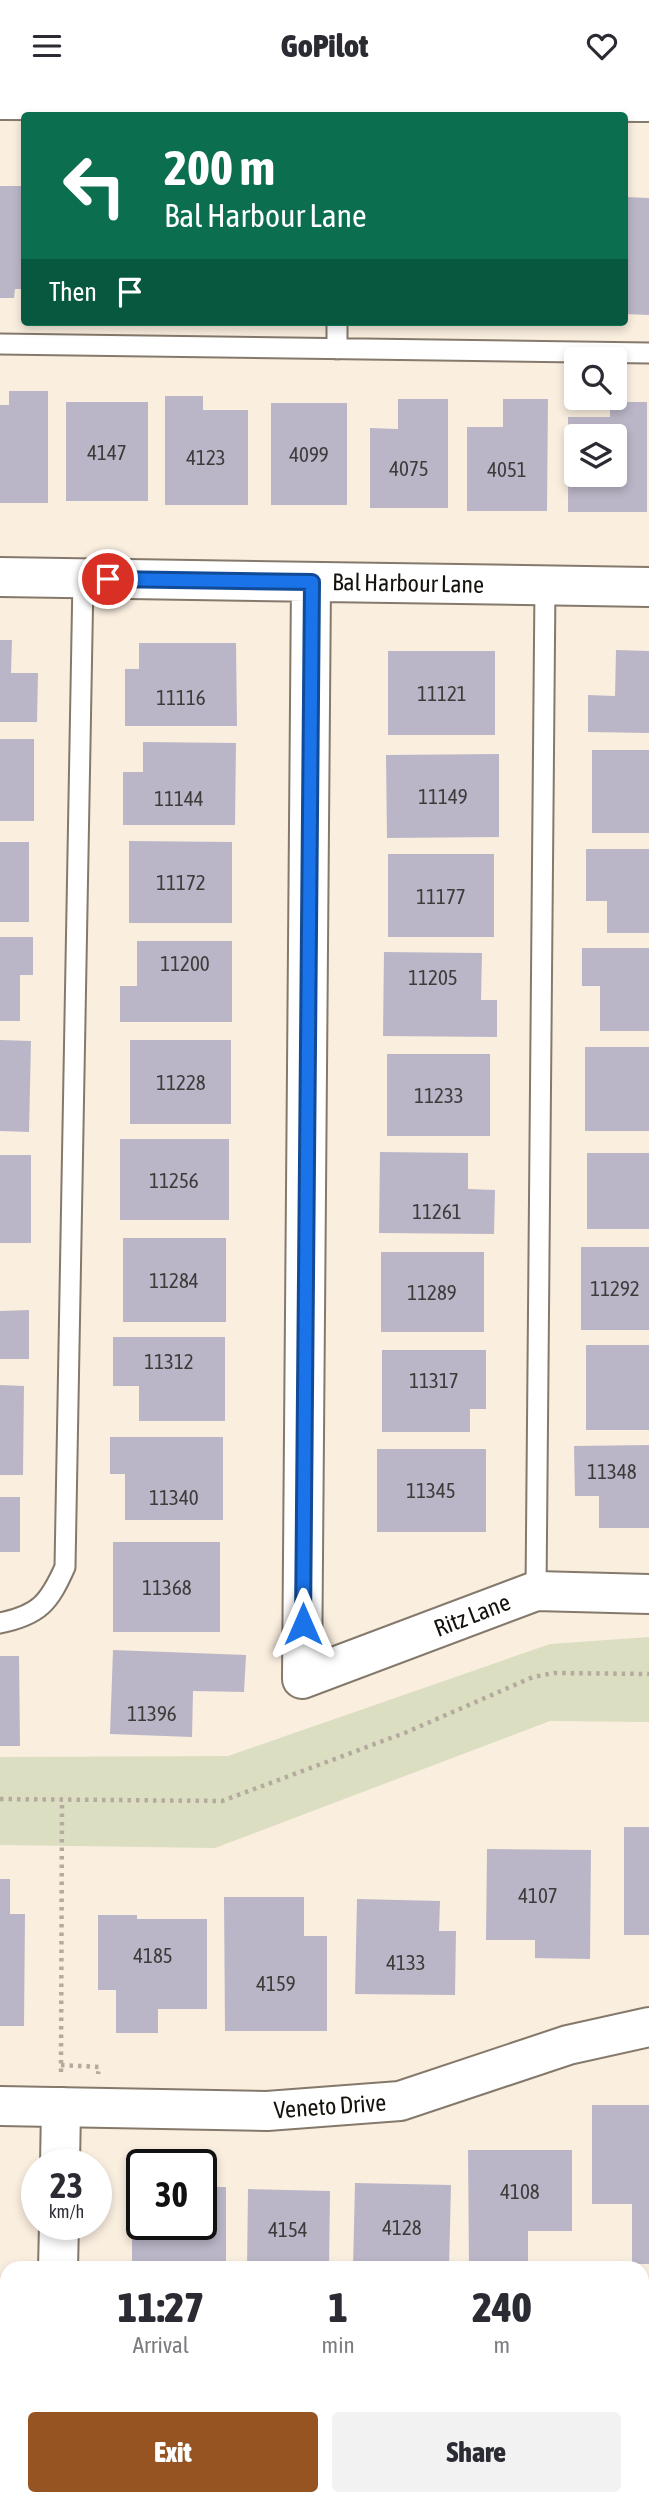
<!DOCTYPE html>
<html lang="en">
<head>
<meta charset="utf-8">
<style>
  :root { --surface:#fff; --page:#f2f2f3; --text:#2b2b33; --muted:#7c7c81; --accent:#965422 }
  body { margin:0; font-family:"Asap Condensed",sans-serif; background:var(--page); color:var(--text); height:100vh; display:flex; flex-direction:column; font-size:26px; white-space:nowrap }
  * { box-sizing:border-box; margin:0 }
  p { font-size:23px; color:var(--muted) }
  .icon { flex:none; width:38px; height:38px; fill:none; stroke:currentColor; stroke-width:2; stroke-linecap:round; stroke-linejoin:round }
  .map { position:relative; flex:1; overflow:hidden }
  .details { position:absolute; left:0px; top:2170px; width:649px; height:245px; display:flex; flex-direction:column; background:var(--surface); border-radius:21px 21px 0 0; box-shadow:0 4px 10px #0003 }
  .details>* { flex:none }
  .guide { position:absolute; left:21px; top:21px; width:607px; height:214px; border-radius:7px; box-shadow:0 4px 10px #0003; background:#0b6e4f; color:#fff; overflow:hidden }
  .tools { position:absolute; left:564px; top:256px; display:grid; gap:14px }
  .tools a { display:grid; place-items:center; width:63px; height:63px; border-radius:7px; background:var(--surface); box-shadow:0 4px 10px #0003; font-size:35px }
  .speed { position:absolute; left:21px; top:2058px; display:flex; gap:14px; font-size:35px; font-weight:700; text-align:center }
  .speed>* { display:grid; place-content:center; width:91px; height:91px; border-radius:50%; background:var(--surface); box-shadow:0 4px 10px #0003; line-height:1 }
  .speed small { font-size:18px; font-weight:400 }
  .speed .limit { border:4px solid #111; border-radius:10px; background:#fff; color:#111 }
  .pin { position:absolute; display:grid; place-items:center; width:60px; height:60px; color:#fff; margin:-30px; border:4px solid #fff; border-radius:50%; box-shadow:0 2px 7px #0007 }
  .me { position:absolute; width:77px; margin:-38px; rotate:0deg; stroke-linejoin:round; filter:drop-shadow(0 0 5px #0008) }
  .turn { display:flex; align-items:center; gap:24px; height:147px; padding:0 28px; font-size:32px }
  .turn .icon { width:91px; height:91px; stroke-width:2.5 }
  .turn b { display:block; font-size:49px; line-height:60px }
  .then { display:flex; align-items:center; height:66px; padding:0 28px; background:#0003; gap:14px; font-size:26px }
  .eta { display:flex; justify-content:space-evenly; align-items:center; height:119px; text-align:center }
  .eta b { font-size:42px; font-weight:800; line-height:49px }
  .action { display:flex; gap:14px; margin-top:auto; padding:14px 28px }
  .action a { flex:1; height:80px; border-radius:7px; background:var(--accent); color:#fff; font-size:28px; font-weight:800; line-height:80px; text-align:center }
  .action a+a { background:var(--page); color:var(--text) }
  header { display:flex; justify-content:space-between; align-items:center; height:91px; padding:0 28px; background:var(--surface); font-size:32px; font-weight:800 }
  .map>svg:first-child { display:block }
  .green { fill:#dcdec1 }
  .building { fill:#bbb6c7; fill-rule:evenodd }
  .lines { fill:none; stroke-linecap:round; stroke-linejoin:round }
  .lane-casing { stroke:#84796b; stroke-width:23 }
  .street-casing { stroke:#84796b; stroke-width:42 }
  .secondary-casing { stroke:#84796b; stroke-width:42 }
  .path { stroke:#b4aa9e; stroke-width:4.5; stroke-dasharray:3.5 5; stroke-linecap:butt }
  .lane { stroke:#fff; stroke-width:19 }
  .street { stroke:#fff; stroke-width:38 }
  .secondary { stroke:#fff; stroke-width:38 }
  .route-casing { stroke:#114b97; stroke-width:18 }
  .route { stroke:#1a73e8; stroke-width:12 }
  .labels { text-anchor:middle; dominant-baseline:central; stroke-width:5; stroke-linejoin:round; paint-order:stroke }
  .number-label { font-size:21px; fill:#3e3b3b }
  .street-label { font-size:24px; fill:#15120c; stroke:#fff }
</style>
</head>
<body>
<header><svg class="icon" aria-label="menu" viewBox="0 0 24 24"><path d="M4 6h16M4 12h16M4 18h16"/></svg>GoPilot<svg class="icon" aria-label="heart" viewBox="0 0 24 24"><path d="M12 20l-8-8c-3-5 5-10 8-4 3-6 11-1 8 4z"/></svg></header>
<div class="map">
<svg width="649" height="2415" viewBox="0 0 649 2415">
  <rect width="100%" height="100%" fill="#faeedf"/>
  <!-- green -->
  <path class="green" d="M 649,1546 L 649,1631 L 550,1630 L 215,1757 L 0,1754 L 0,1666 L 228,1665 L 550,1553 Z"/>
  <!-- building -->
  <path class="building" d="M 0,95 L 24,95 L 24,198 L 15,198 L 14,207 L 0,207 Z
    M 625,106 L 649,107 L 649,224 L 625,223 Z
    M 77,231 L 125,231 L 125,235 L 77,234 Z
    M 9,300 L 48,300 L 48,412 L 0,412 L 0,314 L 9,314 Z
    M 165,305 L 203,305 L 203,319 L 248,319 L 248,414 L 165,414 Z
    M 398,308 L 448,308 L 448,417 L 370,417 L 370,337 L 398,338 Z
    M 503,308 L 548,308 L 547,420 L 467,420 L 467,336 L 503,336 Z
    M 66,311 L 148,311 L 148,410 L 66,410 Z
    M 610,311 L 647,311 L 647,421 L 568,421 L 568,326 L 610,326 ZM 576,345 L 614,345 L 614,383 L 576,383 Z
    M 271,312 L 347,312 L 347,414 L 271,414 Z
    M 0,549 L 12,549 L 11,582 L 38,582 L 37,631 L 0,631 Z
    M 139,552 L 236,552 L 237,635 L 125,635 L 125,578 L 139,578 Z
    M 616,559 L 649,560 L 649,642 L 588,641 L 588,604 L 615,605 Z
    M 388,560 L 495,560 L 495,644 L 388,644 Z
    M 0,648 L 34,648 L 34,730 L 0,730 Z
    M 143,651 L 236,652 L 235,734 L 123,734 L 123,681 L 143,681 Z
    M 592,659 L 649,659 L 649,742 L 592,742 Z
    M 499,663 L 499,746 L 387,747 L 386,664 Z
    M 129,750 L 232,751 L 232,832 L 129,832 Z
    M 0,751 L 29,751 L 29,831 L 0,831 Z
    M 586,758 L 649,758 L 649,842 L 607,842 L 607,810 L 586,810 Z
    M 388,763 L 494,763 L 494,846 L 388,846 Z
    M 0,846 L 33,846 L 33,884 L 20,884 L 20,930 L 0,930 Z
    M 137,850 L 232,850 L 232,931 L 120,931 L 120,895 L 137,895 Z
    M 582,857 L 649,857 L 649,940 L 600,940 L 600,895 L 582,895 Z
    M 384,861 L 482,862 L 481,909 L 497,909 L 497,946 L 383,945 Z
    M 0,949 L 31,950 L 29,1041 L 0,1040 Z
    M 130,949 L 231,949 L 231,1033 L 130,1033 Z
    M 585,956 L 649,956 L 649,1040 L 585,1040 Z
    M 387,963 L 490,963 L 490,1045 L 387,1045 Z
    M 120,1048 L 229,1048 L 229,1129 L 120,1129 Z
    M 380,1061 L 468,1062 L 468,1098 L 495,1099 L 494,1143 L 379,1142 Z
    M 587,1062 L 649,1062 L 649,1138 L 587,1138 Z
    M 0,1064 L 31,1064 L 31,1152 L 0,1152 Z
    M 123,1147 L 226,1147 L 226,1231 L 123,1231 Z
    M 581,1156 L 649,1156 L 649,1239 L 581,1239 Z
    M 381,1161 L 484,1161 L 484,1241 L 381,1241 Z
    M 29,1219 L 29,1268 L 0,1268 L 0,1220 Z
    M 113,1246 L 225,1246 L 225,1330 L 139,1330 L 139,1295 L 113,1295 Z
    M 586,1254 L 649,1254 L 649,1339 L 586,1339 Z
    M 382,1259 L 486,1259 L 486,1318 L 470,1318 L 470,1341 L 382,1341 Z
    M 0,1294 L 24,1295 L 23,1384 L 0,1384 Z
    M 110,1346 L 223,1346 L 223,1429 L 125,1429 L 125,1383 L 110,1383 Z
    M 649,1354 L 649,1437 L 599,1437 L 599,1405 L 575,1405 L 574,1355 Z
    M 377,1358 L 486,1358 L 486,1441 L 377,1441 Z
    M 0,1406 L 20,1406 L 20,1461 L 0,1461 Z
    M 113,1451 L 220,1451 L 220,1541 L 113,1541 Z
    M 113,1559 L 246,1564 L 244,1601 L 193,1600 L 192,1646 L 110,1643 Z
    M 0,1565 L 19,1565 L 20,1655 L 0,1655 Z
    M 624,1736 L 649,1736 L 649,1844 L 624,1844 Z
    M 487,1758 L 591,1759 L 590,1868 L 535,1867 L 535,1849 L 486,1849 Z
    M 0,1788 L 10,1788 L 10,1823 L 25,1823 L 24,1935 L 0,1935 Z
    M 224,1806 L 304,1806 L 304,1845 L 327,1845 L 327,1940 L 225,1940 Z
    M 357,1808 L 440,1810 L 439,1840 L 456,1840 L 455,1904 L 355,1903 Z
    M 98,1824 L 137,1824 L 137,1828 L 207,1828 L 207,1918 L 158,1918 L 158,1942 L 116,1942 L 116,1899 L 98,1899 Z
    M 592,2014 L 649,2014 L 649,2173 L 632,2173 L 632,2113 L 592,2113 Z
    M 468,2059 L 572,2059 L 572,2140 L 528,2140 L 528,2177 L 469,2177 Z
    M 355,2092 L 451,2094 L 449,2177 L 353,2177 Z
    M 132,2096 L 142,2096 L 142,2133 L 201,2133 L 201,2096 L 226,2096 L 226,2177 L 132,2177 Z
    M 248,2098 L 330,2100 L 329,2177 L 247,2177 Z
    M 649,2302 L 649,2415 L 645,2415 L 639,2408 L 642,2408 L 642,2387 L 647,2383 L 642,2377 L 642,2308 Z
    M 131,2408 L 223,2408 L 223,2415 L 131,2415 Z
    M 244,2408 L 331,2408 L 330,2415 L 243,2415 Z
    M 354,2408 L 449,2408 L 447,2415 L 352,2415 Z
    M 552,2408 L 566,2408 L 583,2415 L 549,2415 Z"/>
  <g class="lines">
    <defs>
      <path id="lane" d="M 0,253 L 649,262
        M 337,258 L 337,231
        M 536,1500 L 545,494
        M 0,1532 C 39,1524 49,1512 65,1476 L 83,488
        M 0,2255 L 7,2255
        M 642,2255 L 649,2250
        M 507,2415 L 511,2408"/>
      <path id="street" d="M 0,9 L 649,11
        M 0,486 L 649,496
        M 311,491 L 302,1588 L 536,1500 L 649,1503
        M 60,2074 L 61,2016
        M 58,2177 L 59,2133
        M 54,2415 L 54,2408"/>
      <path id="secondary" d="M 0,2015 L 267,2020 L 400,2010 L 568,1954 L 649,1936"/>
    </defs>
    <!-- lane casing -->
    <use href="#lane" class="lane-casing"/>
    <!-- street casing -->
    <use href="#street" class="street-casing"/>
    <!-- secondary casing -->
    <use href="#secondary" class="secondary-casing"/>
    <!-- path -->
    <path class="path" d="M 0,1708 L 222,1710 L 407,1641 L 533,1586 L 554,1582 L 649,1583
      M 61,1974 L 99,1976 L 98,1983
      M 61,1981 L 62,1709"/>
    <!-- lane -->
    <use href="#lane" class="lane"/>
    <!-- street -->
    <use href="#street" class="street"/>
    <!-- secondary -->
    <use href="#secondary" class="secondary"/>
  </g>
  <g class="lines">
    <defs>
      <path id="route" d="M 108,488 L 312,491 L 303,1533"/>
    </defs>
    <!-- route casing -->
    <use href="#route" class="route-casing"/>
    <!-- route -->
    <use href="#route" class="route"/>
  </g>
  <g class="labels">
    <!-- number labels -->
    <g class="number-label">
      <text x="107" y="361">4147</text>
      <text x="309" y="363">4099</text>
      <text x="206" y="366">4123</text>
      <text x="409" y="377">4075</text>
      <text x="507" y="378">4051</text>
      <text x="442" y="602">11121</text>
      <text x="181" y="606">11116</text>
      <text x="443" y="705">11149</text>
      <text x="179" y="707">11144</text>
      <text x="181" y="791">11172</text>
      <text x="441" y="805">11177</text>
      <text x="185" y="872">11200</text>
      <text x="433" y="886">11205</text>
      <text x="181" y="991">11228</text>
      <text x="439" y="1004">11233</text>
      <text x="174" y="1089">11256</text>
      <text x="437" y="1120">11261</text>
      <text x="174" y="1189">11284</text>
      <text x="615" y="1197">11292</text>
      <text x="432" y="1201">11289</text>
      <text x="169" y="1270">11312</text>
      <text x="434" y="1289">11317</text>
      <text x="612" y="1380">11348</text>
      <text x="431" y="1399">11345</text>
      <text x="174" y="1406">11340</text>
      <text x="167" y="1496">11368</text>
      <text x="152" y="1622">11396</text>
      <text x="538" y="1804">4107</text>
      <text x="153" y="1864">4185</text>
      <text x="406" y="1871">4133</text>
      <text x="276" y="1892">4159</text>
      <text x="520" y="2100">4108</text>
      <text x="402" y="2136">4128</text>
      <text x="288" y="2138">4154</text>
    </g>
    <!-- street labels -->
    <g class="street-label">
      <text transform="translate(408 492) rotate(1)">Bal Harbour Lane</text>
      <text transform="translate(472 1524) rotate(-21)">Ritz Lane</text>
      <text transform="translate(330 2015) rotate(-4)">Veneto Drive</text>
    </g>
  </g>
</svg>
<div class="tools">
<a><svg class="icon" aria-label="search" viewBox="0 0 24 24"><circle cx="10" cy="10" r="6"/><path d="M15 15l6 6"/></svg></a>
<a><svg class="icon" aria-label="layers" viewBox="0 0 24 24"><path d="M12 4l9 5-9 5-9-5zM3 14l9 5 9-5"/></svg></a>
</div>
<div class="speed"><div>23<small>km/h</small></div><div class="limit">30</div></div>
<div class="pin" style="left:108px;top:488px;background:#d93025"><svg class="icon" aria-label="arrive" viewBox="0 0 24 24"><path d="M6 21V4h12l-3 4 3 4H6"/></svg></div>
<svg class="me" style="left:303px;top:1533px" viewBox="-20 -20 40 40"><path d="M0-17L14 15 0 8-14 15z" fill="#1a73e8" stroke="#fff" stroke-width="4"/></svg>
<div class="guide">
<div class="turn"><svg class="icon" aria-label="left" viewBox="0 0 24 24"><path d="M17 20v-9H6M10 6l-5 5 5 5"/></svg><div><b>200 m</b>Bal Harbour Lane</div></div>
<div class="then">Then<svg class="icon" aria-label="arrive" viewBox="0 0 24 24"><path d="M6 21V4h12l-3 4 3 4H6"/></svg></div>
</div>
<section class="details">
<div class="eta">
<div><b>11:27</b><p>Arrival</p></div>
<div><b>1</b><p>min</p></div>
<div><b>240</b><p>m</p></div>
</div>
<div class="action"><a>Exit</a><a>Share</a></div>
</section>
</div>
</body>
</html>
